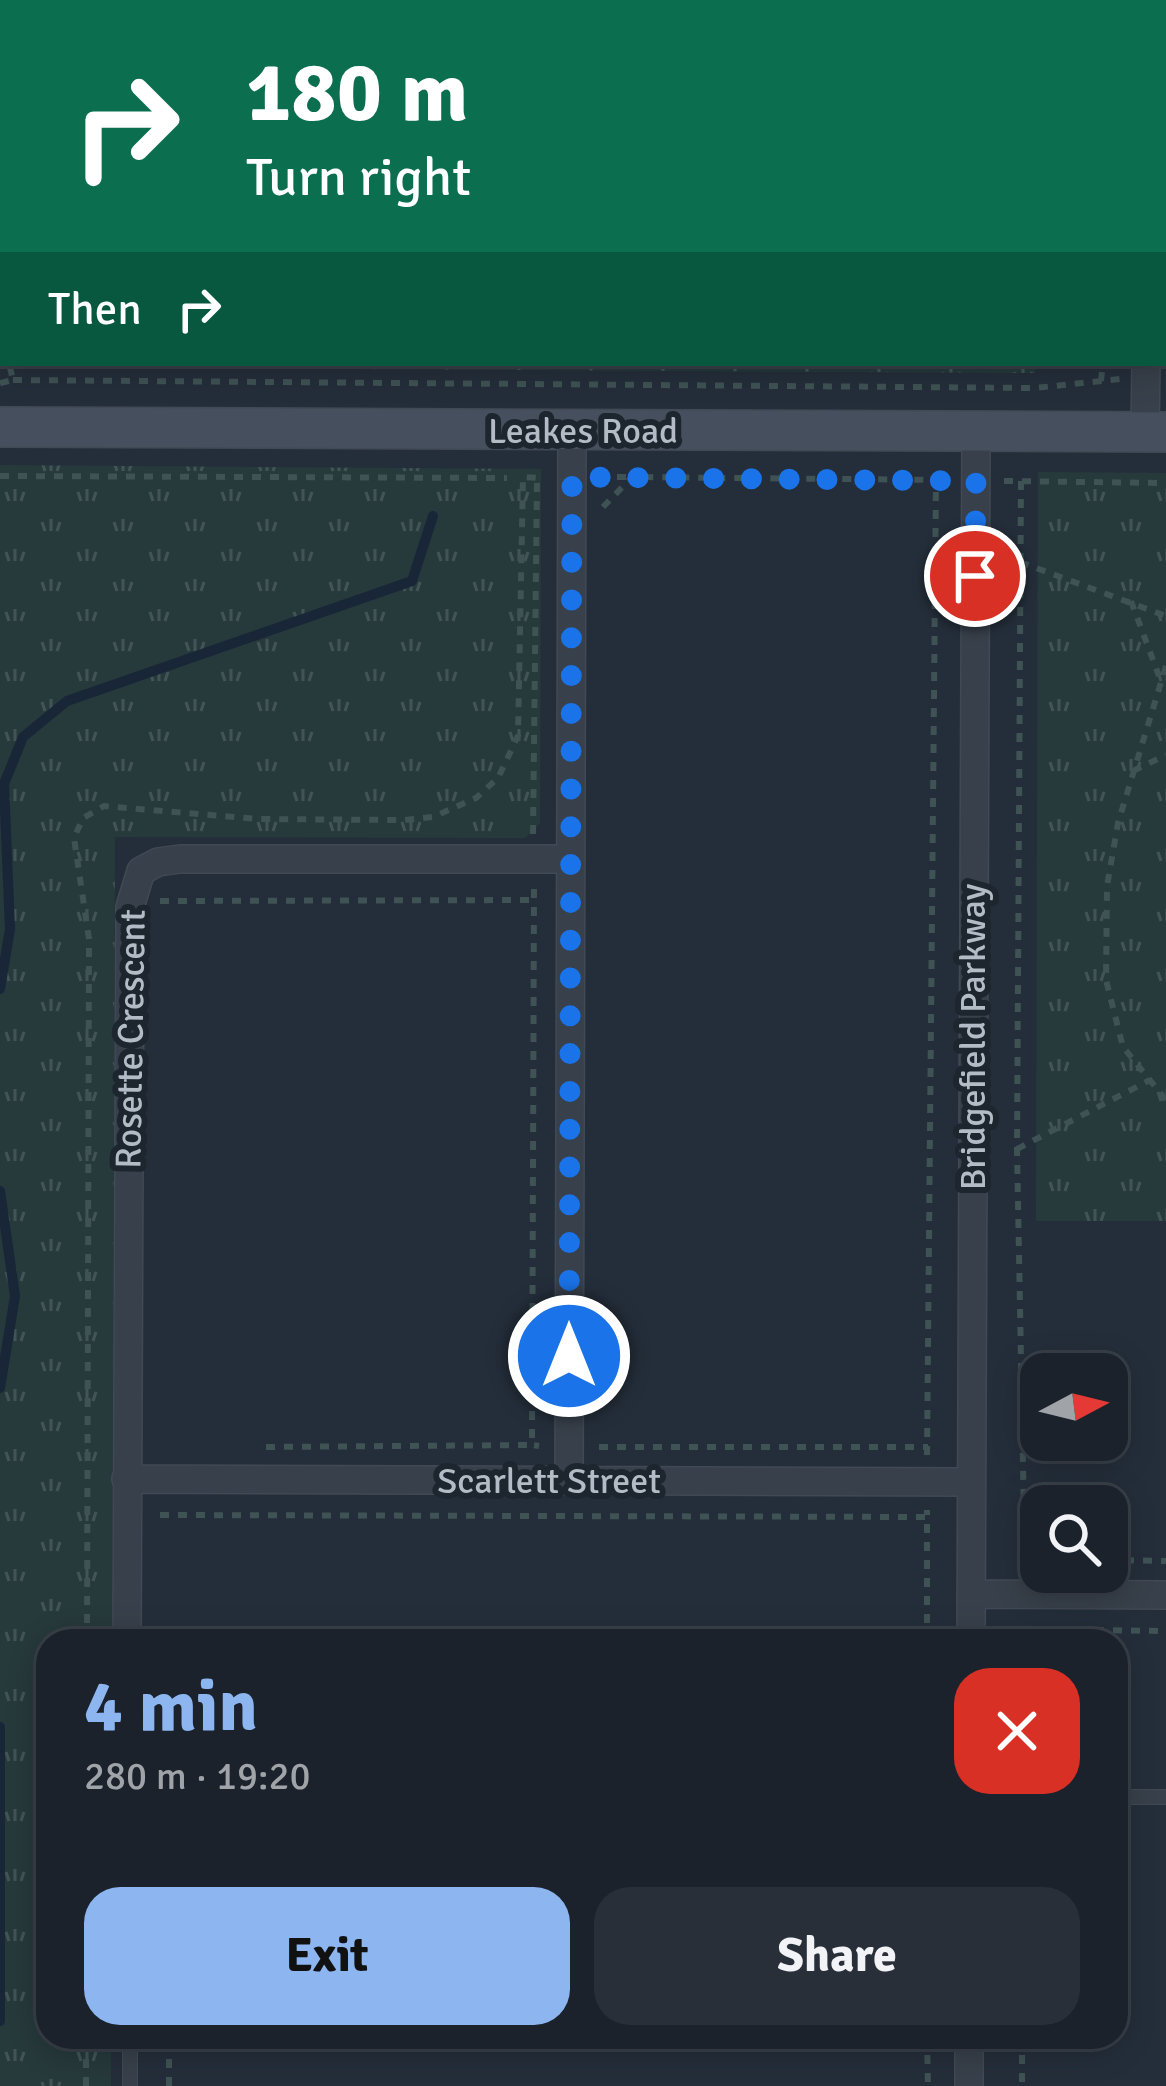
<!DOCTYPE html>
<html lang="en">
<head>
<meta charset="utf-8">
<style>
  :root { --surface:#1b222c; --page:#282f38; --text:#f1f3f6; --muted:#a0a4a9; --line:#393f48; --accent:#8db6f1 }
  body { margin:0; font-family:Signika,sans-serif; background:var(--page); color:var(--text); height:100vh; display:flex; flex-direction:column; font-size:45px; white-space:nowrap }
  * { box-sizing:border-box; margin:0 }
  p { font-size:39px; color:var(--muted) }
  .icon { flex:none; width:66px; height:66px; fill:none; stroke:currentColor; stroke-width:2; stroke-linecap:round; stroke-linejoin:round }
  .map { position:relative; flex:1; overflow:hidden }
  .panel { position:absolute; left:36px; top:1629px; width:1092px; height:420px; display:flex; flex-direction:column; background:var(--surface); border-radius:36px; box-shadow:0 6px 30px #0003,0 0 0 3px var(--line) }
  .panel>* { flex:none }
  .banner { position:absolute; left:0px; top:0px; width:1167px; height:366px; box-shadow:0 6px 30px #0003,0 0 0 3px var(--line); background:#0b6e4f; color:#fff; overflow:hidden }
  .needle { width:78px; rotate:83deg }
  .buttons { position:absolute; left:1020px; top:1353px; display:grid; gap:24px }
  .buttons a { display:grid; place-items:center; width:108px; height:108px; border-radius:24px; background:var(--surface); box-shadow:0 6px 30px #0003,0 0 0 3px var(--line); font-size:60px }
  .pin { position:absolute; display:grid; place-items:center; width:102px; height:102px; color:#fff; margin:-51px; border:6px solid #fff; border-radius:50%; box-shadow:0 3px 12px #0007 }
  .me { position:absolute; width:132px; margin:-66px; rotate:0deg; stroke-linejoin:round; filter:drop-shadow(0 0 9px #0008) }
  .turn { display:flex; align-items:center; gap:42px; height:252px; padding:0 48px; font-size:54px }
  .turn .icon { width:156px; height:156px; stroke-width:2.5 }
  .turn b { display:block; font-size:84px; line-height:102px }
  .then { display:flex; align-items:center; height:114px; padding:0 48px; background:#0003; gap:24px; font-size:45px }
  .round { display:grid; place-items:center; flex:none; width:126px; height:126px; border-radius:36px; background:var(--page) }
  .head { display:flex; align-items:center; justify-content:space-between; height:204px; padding:0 48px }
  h1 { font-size:72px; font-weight:700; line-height:90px; color:var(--accent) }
  .action { display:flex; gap:24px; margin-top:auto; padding:24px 48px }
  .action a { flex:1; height:138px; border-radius:36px; background:var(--accent); color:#111; font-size:48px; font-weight:700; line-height:138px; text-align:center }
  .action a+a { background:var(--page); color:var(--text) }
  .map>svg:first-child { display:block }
  .park { fill:url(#park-tufts) }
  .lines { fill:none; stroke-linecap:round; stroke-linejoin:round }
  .stream { stroke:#182637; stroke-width:10 }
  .lane-casing { stroke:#414954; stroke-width:16 }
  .street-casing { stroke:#414954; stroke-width:30 }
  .secondary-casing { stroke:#414954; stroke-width:42 }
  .path { stroke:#3f5254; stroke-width:6; stroke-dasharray:9 9; stroke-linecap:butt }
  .lane { stroke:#38404b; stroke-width:14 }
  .street { stroke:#38404b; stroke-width:27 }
  .secondary { stroke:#464f5d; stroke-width:39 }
  .route { stroke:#1a73e8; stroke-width:21; stroke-dasharray:0 37.8 }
  .labels { text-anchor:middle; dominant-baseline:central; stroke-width:12; stroke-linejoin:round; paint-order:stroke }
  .street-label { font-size:36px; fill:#b3bbc6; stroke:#1d252f }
</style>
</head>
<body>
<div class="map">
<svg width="1166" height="2086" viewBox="0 0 1166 2086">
  <defs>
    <pattern id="park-tufts" width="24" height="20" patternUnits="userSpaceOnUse" patternTransform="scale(3)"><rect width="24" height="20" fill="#26393b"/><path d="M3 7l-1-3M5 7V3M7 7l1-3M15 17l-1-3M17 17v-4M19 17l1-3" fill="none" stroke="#435456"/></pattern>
  </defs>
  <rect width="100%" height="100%" fill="#242e3a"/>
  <!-- park -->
  <path class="park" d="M 0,0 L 1036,0 L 3,3 L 3,359 Z
    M 7,363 L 1035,363 L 1035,373 L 11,367 Z
    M 0,465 L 541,469 L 540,823 L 525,838 L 115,837 L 112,1641 L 48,1641 L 48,2037 L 111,2037 L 111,2086 L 0,2086 Z
    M 1038,472 L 1166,473 L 1166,1221 L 1036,1221 Z"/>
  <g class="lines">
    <!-- stream -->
    <path class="stream" d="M 0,989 L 10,929 L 4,784 L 23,737 L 67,701 L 412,581 L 433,516
      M 0,1191 L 15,1296 L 0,1388
      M 0,1727 L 0,2021"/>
    <defs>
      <path id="lane" d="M 1116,1797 L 1166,1797
        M 130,2037 L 130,2086"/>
      <path id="street" d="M 1148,3 L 1148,0
        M 1164,37 L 1166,37
        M 1145,431 L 1146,363
        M 126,1479 L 971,1482
        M 569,1481 L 572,431
        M 972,1594 L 1166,1595
        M 127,1641 L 130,907 L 141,871 L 158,862 L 180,859 L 571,859
        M 971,1641 L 976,434
        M 969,2086 L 969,2037"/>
      <path id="secondary" d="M 0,427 L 1166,432"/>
    </defs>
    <!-- lane casing -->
    <use href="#lane" class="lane-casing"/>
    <!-- street casing -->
    <use href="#street" class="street-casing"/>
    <!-- secondary casing -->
    <use href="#secondary" class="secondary-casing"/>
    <!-- path -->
    <path class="path" d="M 1070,3 L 1070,0
      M 1110,3 L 1110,0
      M 1164,79 L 1166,79
      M 0,326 L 3,338
      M 13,380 L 1035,388 L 1120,379
      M 1101,381 L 1103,363
      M 0,383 L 13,380 L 9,363
      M 0,476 L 507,478
      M 599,477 L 632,477
      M 1004,481 L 1166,483
      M 1021,481 L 1017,1149 L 1025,1569
      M 603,507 L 632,477 L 949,480
      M 1020,562 L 1166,616
      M 1131,601 L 1159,676
      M 1166,666 L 1118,823 L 1107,886 L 1106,980 L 1123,1047 L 1166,1100
      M 1133,771 L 1166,755
      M 533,834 L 537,478
      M 534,889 L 532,1445 L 539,1446
      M 160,901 L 534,900
      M 1017,1149 L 1150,1080
      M 266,1447 L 532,1445
      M 599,1447 L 928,1447
      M 927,1455 L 936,480
      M 160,1515 L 927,1517
      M 1025,1560 L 1041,1560
      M 1107,1560 L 1166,1561
      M 1023,1629 L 1166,1631
      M 87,1641 L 89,939 L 74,838 L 83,818 L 104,806 L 258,819 L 405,820 L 433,817 L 476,798 L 498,778 L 518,736 L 523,477 L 538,478
      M 927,1641 L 927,1510
      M 1023,1641 L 1023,1624
      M 927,2037 L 928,2086
      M 1022,2037 L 1022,2086
      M 86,2086 L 86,2037
      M 169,2086 L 169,2037"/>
    <!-- lane -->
    <use href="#lane" class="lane"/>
    <!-- street -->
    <use href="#street" class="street"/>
    <!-- secondary -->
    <use href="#secondary" class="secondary"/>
  </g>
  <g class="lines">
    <!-- route -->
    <path class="route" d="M 569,1356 L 572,477 L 976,481 L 975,576"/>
  </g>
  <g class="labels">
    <!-- street labels -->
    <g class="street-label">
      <text x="583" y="431">Leakes Road</text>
      <text transform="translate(973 1037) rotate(-90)">Bridgefield Parkway</text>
      <text transform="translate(131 1039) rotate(-89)">Rosette Crescent</text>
      <text x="549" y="1481">Scarlett Street</text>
    </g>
  </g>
</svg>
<div class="buttons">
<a><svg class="needle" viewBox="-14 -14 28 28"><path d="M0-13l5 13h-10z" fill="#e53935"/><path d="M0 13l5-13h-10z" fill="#a0a4a9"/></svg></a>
<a><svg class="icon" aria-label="search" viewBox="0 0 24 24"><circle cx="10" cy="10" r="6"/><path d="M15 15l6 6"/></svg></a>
</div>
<div class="pin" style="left:975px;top:576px;background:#d93025"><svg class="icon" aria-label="arrive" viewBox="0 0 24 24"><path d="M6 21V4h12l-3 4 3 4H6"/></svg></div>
<svg class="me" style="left:569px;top:1356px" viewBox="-20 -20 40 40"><circle r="17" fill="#1a73e8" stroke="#fff" stroke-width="3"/><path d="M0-11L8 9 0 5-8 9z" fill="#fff"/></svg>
<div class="banner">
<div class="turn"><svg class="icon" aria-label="right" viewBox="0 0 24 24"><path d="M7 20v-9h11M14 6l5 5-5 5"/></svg><div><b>180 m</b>Turn right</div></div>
<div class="then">Then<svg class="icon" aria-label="right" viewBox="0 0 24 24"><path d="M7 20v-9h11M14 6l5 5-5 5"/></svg></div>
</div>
<section class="panel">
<div class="head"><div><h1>4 min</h1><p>280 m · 19:20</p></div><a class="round" style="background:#d93025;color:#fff"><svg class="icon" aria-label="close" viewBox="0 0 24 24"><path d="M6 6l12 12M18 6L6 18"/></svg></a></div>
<div class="action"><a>Exit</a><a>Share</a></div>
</section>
</div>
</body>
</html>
